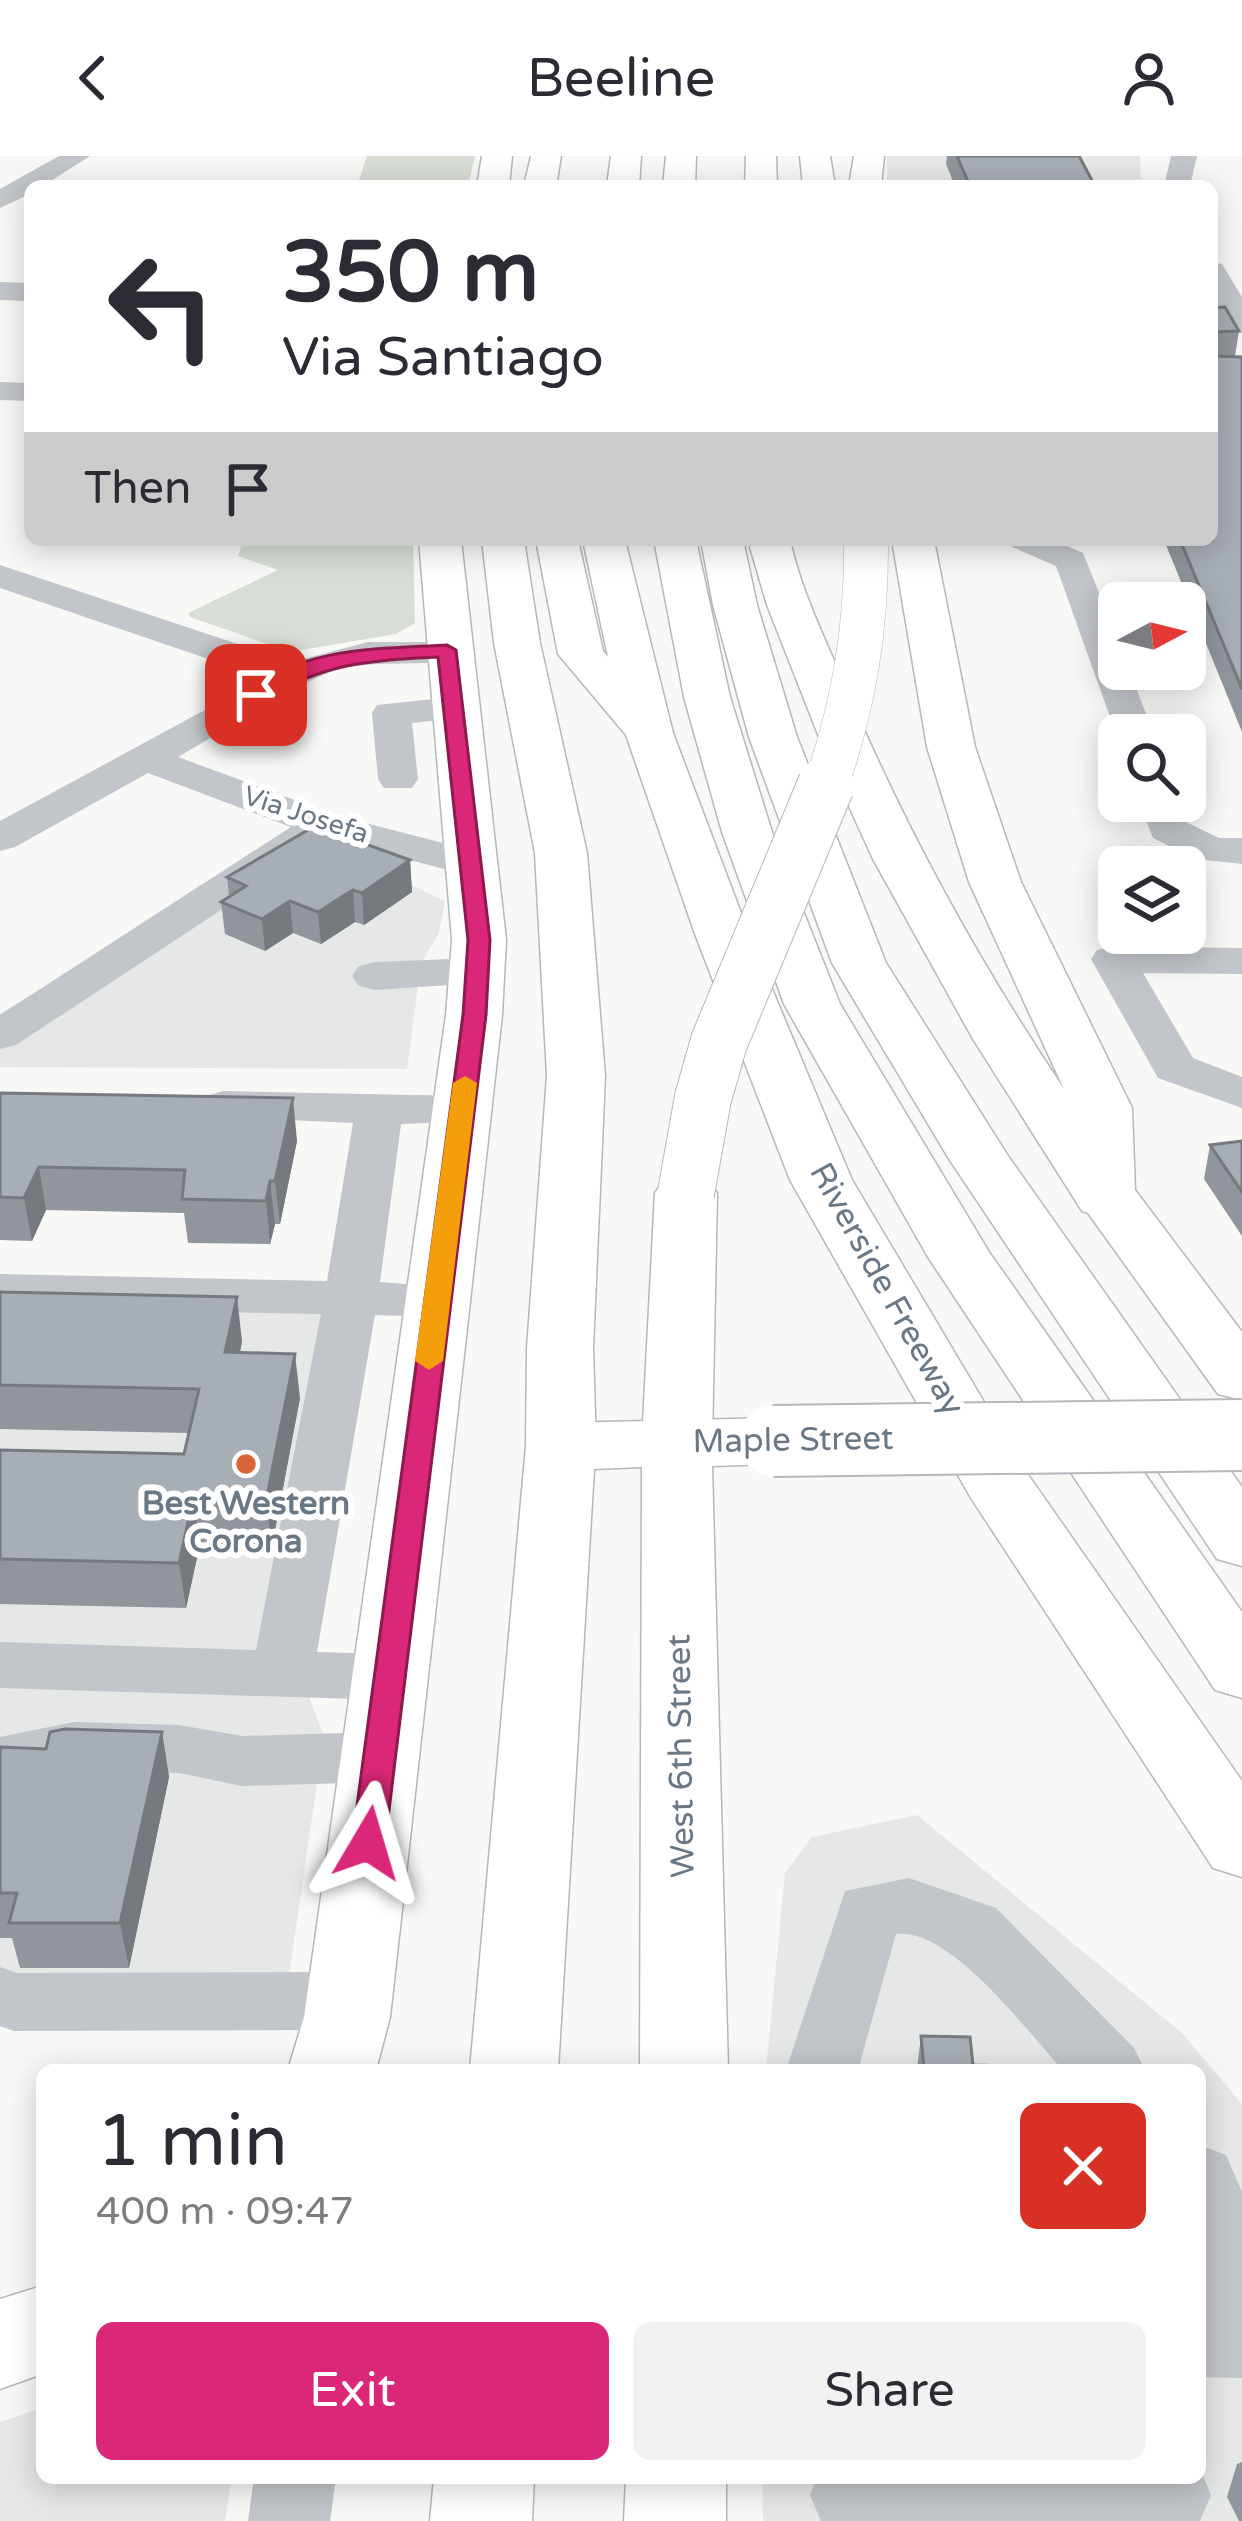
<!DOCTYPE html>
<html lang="en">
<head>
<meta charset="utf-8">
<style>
  :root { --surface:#fff; --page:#f2f2f3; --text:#2b2b33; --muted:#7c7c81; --accent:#db2777 }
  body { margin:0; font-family:"Varela Round",sans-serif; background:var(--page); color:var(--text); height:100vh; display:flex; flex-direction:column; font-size:45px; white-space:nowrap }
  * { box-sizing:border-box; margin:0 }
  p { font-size:39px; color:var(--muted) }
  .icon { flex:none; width:66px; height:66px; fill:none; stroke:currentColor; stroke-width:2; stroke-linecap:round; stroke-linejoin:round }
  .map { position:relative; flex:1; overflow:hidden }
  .details { position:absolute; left:36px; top:1908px; width:1170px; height:420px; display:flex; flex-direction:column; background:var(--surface); border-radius:18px; box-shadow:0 6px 30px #0003 }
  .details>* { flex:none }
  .guide { position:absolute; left:24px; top:24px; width:1194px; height:366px; border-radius:18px; box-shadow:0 6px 30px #0003; background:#fff; color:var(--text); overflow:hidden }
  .needle { width:78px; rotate:83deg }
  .buttons { position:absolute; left:1098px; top:426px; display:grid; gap:24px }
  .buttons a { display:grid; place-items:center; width:108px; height:108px; border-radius:18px; background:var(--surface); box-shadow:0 6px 30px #0003; font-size:60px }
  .pin { position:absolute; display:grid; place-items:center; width:102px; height:102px; color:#fff; margin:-51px; border-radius:24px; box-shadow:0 6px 18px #0006 }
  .me { position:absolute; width:132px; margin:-66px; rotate:7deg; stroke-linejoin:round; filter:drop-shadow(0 0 9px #0008) }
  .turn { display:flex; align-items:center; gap:42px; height:252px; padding:0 60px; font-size:54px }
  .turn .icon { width:156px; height:156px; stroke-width:2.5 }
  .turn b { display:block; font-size:84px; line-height:102px }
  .then { display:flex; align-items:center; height:114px; padding:0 60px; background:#0003; gap:24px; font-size:45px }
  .round { display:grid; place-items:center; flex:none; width:126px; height:126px; border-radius:18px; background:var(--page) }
  .headline { display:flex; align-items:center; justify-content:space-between; height:204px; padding:0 60px }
  h1 { font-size:72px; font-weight:600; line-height:90px }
  .primary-button { display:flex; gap:24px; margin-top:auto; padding:24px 60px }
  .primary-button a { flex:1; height:138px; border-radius:18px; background:var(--accent); color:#fff; font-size:48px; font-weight:600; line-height:138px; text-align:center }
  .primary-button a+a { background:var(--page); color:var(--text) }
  header { display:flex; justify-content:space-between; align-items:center; height:156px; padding:0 60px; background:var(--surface); font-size:54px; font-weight:600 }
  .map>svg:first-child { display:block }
  .built { fill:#e6e7e7 }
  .green { fill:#d8ddd6 }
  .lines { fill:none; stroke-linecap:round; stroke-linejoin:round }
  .major-casing { stroke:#b4b7bc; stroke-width:3 }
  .highway-casing { stroke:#b5b8bc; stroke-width:3 }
  .minor { fill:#c2c5c9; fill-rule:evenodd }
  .major { fill:#fff; fill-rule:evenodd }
  .highway { fill:#fff; fill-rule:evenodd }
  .major-bridge-casing { stroke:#b4b7bc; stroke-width:74; stroke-linecap:butt }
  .highway-bridge-far1-casing { stroke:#b5b8bc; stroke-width:45; stroke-linecap:butt }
  .highway-bridge-casing { stroke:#b5b8bc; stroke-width:58; stroke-linecap:butt }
  .major-bridge { stroke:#fff; stroke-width:70 }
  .highway-bridge-far1 { stroke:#fff; stroke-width:44 }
  .highway-bridge { stroke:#fff; stroke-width:56 }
  .wall { fill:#90969c }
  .shaded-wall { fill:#767a7f }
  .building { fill:#a8aeb5; stroke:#767a7f; stroke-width:3 }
  .route { fill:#db2777; stroke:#8e194d; stroke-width:3 }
  .slow { fill:#f59e0b }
  .poi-dot { fill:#d76738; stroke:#fff; stroke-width:4.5 }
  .labels { text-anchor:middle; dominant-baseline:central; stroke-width:12; stroke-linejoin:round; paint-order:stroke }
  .far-street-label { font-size:27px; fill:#6a7785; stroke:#fff }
  .street-label { font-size:33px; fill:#6a7785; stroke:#fff }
  .poi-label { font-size:33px; font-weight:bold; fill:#6a7785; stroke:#fff }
</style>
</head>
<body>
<header><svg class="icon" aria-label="back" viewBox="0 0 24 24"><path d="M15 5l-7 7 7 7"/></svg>Beeline<svg class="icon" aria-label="person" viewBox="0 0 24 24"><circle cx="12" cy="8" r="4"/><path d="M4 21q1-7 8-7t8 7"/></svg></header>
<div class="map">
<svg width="1242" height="2365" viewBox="0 0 1242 2365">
  <rect width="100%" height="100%" fill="#f8f8f6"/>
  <!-- built -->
  <path class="built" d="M 887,0 L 1140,0 L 1141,30 L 887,30 Z
    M 289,680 L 330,692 L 445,745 L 439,777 L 421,808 L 407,913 L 0,911 L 0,858 Z
    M 0,1146 L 363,1155 L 306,1533 L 324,1580 L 282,1867 L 0,1861 Z
    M 917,1659 L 1182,1877 L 1242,1948 L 1242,2365 L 763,2365 L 762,2322 L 1200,2322 L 1200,1914 L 766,1914 L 785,1717 L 812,1681 Z
    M 42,2252 L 42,2322 L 232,2322 L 225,2365 L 0,2365 L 0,2266 Z"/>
  <!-- green -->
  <path class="green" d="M 367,0 L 475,0 L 468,30 L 357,30 Z
    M 243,384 L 413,384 L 415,467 L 396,478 L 290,496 L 190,461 L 188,457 L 278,414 L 238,400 Z"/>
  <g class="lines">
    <defs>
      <path id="major" d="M 482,0 L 512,0 L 509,30 L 477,30 Z
        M 419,384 L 461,384 L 506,784 L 502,859 L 390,1861 L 376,1914 L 288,1914 L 304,1861 L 446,859 L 452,784 Z
        M 773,1262 L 797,1269 L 808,1285 L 797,1301 L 773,1308 L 712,1310 L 728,1914 L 640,1914 L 642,1311 L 594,1313 L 558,1914 L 470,1914 L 526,1290 L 537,1274 L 561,1267 Z
        M 42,2130 L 42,2218 L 0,2233 L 0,2143 Z
        M 434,2322 L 534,2322 L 532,2365 L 430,2365 Z
        M 626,2322 L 726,2322 L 726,2365 L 624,2365 Z"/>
      <path id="highway" d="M 531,0 L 561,0 L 556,30 L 524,30 Z
        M 611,0 L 641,0 L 639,30 L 607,30 Z
        M 666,0 L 696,0 L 695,30 L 663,30 Z
        M 746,0 L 776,0 L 777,30 L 745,30 Z
        M 800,0 L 830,0 L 835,30 L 803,30 Z
        M 854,0 L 884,0 L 881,30 L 849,30 Z
        M 482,384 L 524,384 L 540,487 L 587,697 L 605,920 L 593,1192 L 596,1290 L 585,1306 L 561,1313 L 537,1306 L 526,1290 L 527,1192 L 547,920 L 535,697 L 494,487 Z
        M 536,384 L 578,384 L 603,495 L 608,501 L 583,384 L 625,384 L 673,577 L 749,778 L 852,1024 L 1022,1310 L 1242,1625 L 1242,1721 L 1213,1712 L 971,1342 L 790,1024 L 695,778 L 626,579 L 558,498 Z
        M 654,384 L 696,384 L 730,541 L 772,676 L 840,848 L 989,1096 L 1242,1456 L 1242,1542 L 1215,1534 L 928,1101 L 784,848 L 722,676 L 684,541 Z
        M 701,384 L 743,384 L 757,449 L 797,581 L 886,807 L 1008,1000 L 1242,1331 L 1242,1410 L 1217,1403 L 949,1003 L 832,807 L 749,581 L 713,449 Z
        M 748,384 L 790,384 C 801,435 825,482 845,530 C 905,672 978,805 1064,933 L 969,726 L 927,591 L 892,384 L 934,384 L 975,591 L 1021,726 L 1132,952 L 1135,1034 L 1242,1176 L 1242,1244 L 1218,1238 L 1088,1057 L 1082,1055 L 973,883 L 873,703 L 830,609 L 767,449 Z
        M 686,1018 L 708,1024 L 717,1037 L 712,1286 L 701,1302 L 677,1309 L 653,1302 L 642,1286 L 655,1037 L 664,1024 Z"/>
    </defs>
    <!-- major casing -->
    <use href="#major" class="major-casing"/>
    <!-- highway casing -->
    <use href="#highway" class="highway-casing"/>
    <!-- minor -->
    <path class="minor" d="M 59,0 L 90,0 L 43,30 L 30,30 L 30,38 L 0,52 L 0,33 Z
      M 1171,0 L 1197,0 L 1190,30 L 1164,30 Z
      M 1212,106 L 1222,108 L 1242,141 L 1242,175 L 1232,172 L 1212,139 Z
      M 0,126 L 30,127 L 30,145 L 0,144 Z
      M 0,226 L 30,227 L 30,245 L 0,244 Z
      M 1007,384 L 1054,384 L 1083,397 L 1119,486 L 1119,513 L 1129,513 L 1154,579 L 1119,579 L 1119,586 L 1056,410 L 1012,391 Z
      M 0,409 L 292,506 L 368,486 L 460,486 L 466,494 L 460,502 C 417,513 370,501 328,517 C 276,538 226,574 178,601 L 338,660 L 486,698 L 492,707 L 486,716 L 471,720 L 329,683 L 16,889 L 0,893 L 0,859 L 291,671 L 148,617 L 15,691 L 0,695 L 0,665 L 264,522 L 0,432 Z
      M 453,541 L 467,545 L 472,553 L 467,561 L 412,567 L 418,623 L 412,632 L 384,632 L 378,623 L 372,557 L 377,549 Z
      M 1138,645 L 1178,645 L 1186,666 L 1219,682 L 1242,682 L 1242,708 L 1196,703 L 1153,682 Z
      M 1113,790 L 1242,792 L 1242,818 L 1143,817 L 1193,902 L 1242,921 L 1242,952 L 1158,922 L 1091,803 L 1097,794 Z
      M 477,802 L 493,806 L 500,816 L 493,826 L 375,834 L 359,830 L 352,820 L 359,810 L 375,806 Z
      M 223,935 L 461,940 L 478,945 L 485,955 L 478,965 L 401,968 L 380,1126 L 455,1132 L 463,1144 L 455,1156 L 436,1161 L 375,1159 L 317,1496 L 389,1498 L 411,1505 L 420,1521 L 411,1537 L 389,1544 L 0,1532 L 0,1486 L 256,1494 L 321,1158 L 0,1152 L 0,1118 L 327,1125 L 353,967 L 206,960 L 199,950 L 206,940 Z
      M 74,1566 L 179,1569 L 242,1580 L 379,1576 L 402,1584 L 411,1601 L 402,1618 L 379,1626 L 242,1630 L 179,1617 L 74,1614 L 0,1631 L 0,1581 Z
      M 909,1722 L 996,1752 L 1134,1892 L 1145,1914 L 1063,1914 C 1027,1876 951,1771 896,1778 L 858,1914 L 786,1914 L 845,1735 Z
      M 0,1811 L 17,1817 L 349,1816 L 374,1824 L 384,1845 L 374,1866 L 349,1874 L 14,1875 L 0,1870 Z
      M 1200,1989 L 1226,1999 L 1242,2036 L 1242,2222 L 1200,2221 Z
      M 1200,2313 L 1211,2339 L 1200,2365 L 821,2365 L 810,2339 L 817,2322 L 1200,2322 Z
      M 254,2322 L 336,2322 L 330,2365 L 248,2365 Z"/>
    <!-- major -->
    <use href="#major" class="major"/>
    <!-- highway -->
    <use href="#highway" class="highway"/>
    <defs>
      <path id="major-bridge" d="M 773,1285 L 1242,1279"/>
      <path id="highway-bridge-far1" d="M 825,632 C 854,549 867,472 866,384"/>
      <path id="highway-bridge" d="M 686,1037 L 703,942 L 719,886 L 826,629"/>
    </defs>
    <!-- major-bridge casing -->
    <use href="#major-bridge" class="major-bridge-casing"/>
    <!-- highway-bridge-far1 casing -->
    <use href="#highway-bridge-far1" class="highway-bridge-far1-casing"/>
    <!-- highway-bridge casing -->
    <use href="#highway-bridge" class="highway-bridge-casing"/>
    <!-- major-bridge -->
    <use href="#major-bridge" class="major-bridge"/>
    <!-- highway-bridge-far1 -->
    <use href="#highway-bridge-far1" class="highway-bridge-far1"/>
    <!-- highway-bridge -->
    <use href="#highway-bridge" class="highway-bridge"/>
  </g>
  <!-- wall -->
  <path class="wall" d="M 947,0 L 1079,0 L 1095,30 L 955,30 L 946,8 Z
    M 1212,152 L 1239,175 L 1235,200 L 1242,201 L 1242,576 L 1164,384 L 1212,384 Z
    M 410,704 L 412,736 L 364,769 L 355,766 L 321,788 L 293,777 L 265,795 L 225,778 L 221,746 L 229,741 L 227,721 Z
    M 0,937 L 297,985 L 280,1068 L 275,1068 L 270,1088 L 188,1087 L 184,1057 L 46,1054 L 32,1085 L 0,1084 Z
    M 1242,985 L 1242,1080 L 1204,1023 L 1210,989 Z
    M 0,1136 L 242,1185 L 240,1197 L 300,1242 L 272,1390 L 200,1388 L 186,1452 L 0,1448 L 0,1294 L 184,1298 L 188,1277 L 0,1273 Z
    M 162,1576 L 169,1621 L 129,1812 L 20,1812 L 12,1782 L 0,1782 L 0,1591 L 46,1593 Z
    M 921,1880 L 973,1909 L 917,1913 Z
    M 1242,2306 L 1242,2365 L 1239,2365 L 1227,2341 L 1237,2308 Z"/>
  <!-- shaded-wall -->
  <path class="shaded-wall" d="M 410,704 L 412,736 L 364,769 L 362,737 Z
    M 353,734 L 355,766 L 321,788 L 318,756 Z
    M 290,745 L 293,777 L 265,795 L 262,763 Z
    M 293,942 L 297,985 L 280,1068 L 275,1025 Z
    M 39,1011 L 46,1054 L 32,1085 L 24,1042 Z
    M 270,1025 L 275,1068 L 270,1088 L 266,1045 Z
    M 237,1141 L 242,1185 L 231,1241 L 225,1196 Z
    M 295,1198 L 300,1242 L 272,1390 L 266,1345 Z
    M 193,1343 L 200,1388 L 186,1452 L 179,1407 Z
    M 162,1576 L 169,1621 L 129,1812 L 120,1767 Z"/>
  <!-- building -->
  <path class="building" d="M 957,0 L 1079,0 L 1095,30 L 970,30 Z
    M 1225,151 L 1239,175 L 1213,176 L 1213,200 L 1242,201 L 1242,533 L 1180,384 L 1212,384 L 1212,152 Z
    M 315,670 L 410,704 L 362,737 L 353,734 L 318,756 L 290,745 L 262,763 L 221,746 L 246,730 L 227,721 Z
    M 0,937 L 293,942 L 275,1025 L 270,1025 L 266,1045 L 182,1043 L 185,1014 L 39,1011 L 24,1042 L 0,1041 Z
    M 1242,985 L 1242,1036 L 1210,989 Z
    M 0,1136 L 237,1141 L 225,1196 L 295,1198 L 266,1345 L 193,1343 L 179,1407 L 0,1403 L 0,1294 L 184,1298 L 199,1233 L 0,1229 Z
    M 65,1573 L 162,1576 L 120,1767 L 9,1767 L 17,1737 L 0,1737 L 0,1591 L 46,1593 L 50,1576 Z
    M 921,1880 L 970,1881 L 973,1909 L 1043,1911 L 1043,1914 L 899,1914 L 899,1912 L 924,1913 Z"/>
  <!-- route -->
  <path class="route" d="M 447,489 L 456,494 L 490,784 L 486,859 L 385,1687 L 380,1696 L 368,1700 L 357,1696 L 352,1687 L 463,859 L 468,784 L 438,501 C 365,505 328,506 262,544 L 246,539 C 299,490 380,493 447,489 Z"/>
  <!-- slow -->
  <path class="slow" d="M 465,920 L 477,927 L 443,1205 L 429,1214 L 415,1205 L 453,927 Z"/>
  <!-- markers -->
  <circle class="poi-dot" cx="246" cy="1308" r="12"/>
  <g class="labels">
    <!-- far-street labels -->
    <g class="far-street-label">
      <text transform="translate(306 659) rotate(18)">Via Josefa</text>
    </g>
    <!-- street labels -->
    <g class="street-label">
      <text transform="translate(887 1133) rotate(61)">Riverside Freeway</text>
      <text transform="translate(793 1284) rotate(-1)">Maple Street</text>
      <text transform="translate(681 1600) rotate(-91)">West 6th Street</text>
    </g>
    <!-- poi labels -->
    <g class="poi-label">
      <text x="246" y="1347">Best Western<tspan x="246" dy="38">Corona</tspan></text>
    </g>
  </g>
</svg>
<div class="buttons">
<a><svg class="needle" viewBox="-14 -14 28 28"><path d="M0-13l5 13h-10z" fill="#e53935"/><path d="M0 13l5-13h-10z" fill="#7c7c81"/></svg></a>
<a><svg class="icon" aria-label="search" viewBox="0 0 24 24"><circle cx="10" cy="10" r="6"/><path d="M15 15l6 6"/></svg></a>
<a><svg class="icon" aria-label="layers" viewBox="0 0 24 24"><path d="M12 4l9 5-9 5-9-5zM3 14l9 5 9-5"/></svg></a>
</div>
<div class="pin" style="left:256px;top:539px;background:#d93025"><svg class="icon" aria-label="arrive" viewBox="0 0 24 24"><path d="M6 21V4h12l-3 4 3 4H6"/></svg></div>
<svg class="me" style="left:368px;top:1687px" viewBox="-20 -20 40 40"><path d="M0-17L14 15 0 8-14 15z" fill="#db2777" stroke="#fff" stroke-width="4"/></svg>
<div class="guide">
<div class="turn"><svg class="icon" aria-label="left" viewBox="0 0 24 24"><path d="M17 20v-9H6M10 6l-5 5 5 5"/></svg><div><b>350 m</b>Via Santiago</div></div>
<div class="then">Then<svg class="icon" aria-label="arrive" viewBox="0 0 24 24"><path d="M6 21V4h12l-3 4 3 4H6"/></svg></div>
</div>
<section class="details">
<div class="headline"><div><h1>1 min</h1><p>400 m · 09:47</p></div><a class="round" style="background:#d93025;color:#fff"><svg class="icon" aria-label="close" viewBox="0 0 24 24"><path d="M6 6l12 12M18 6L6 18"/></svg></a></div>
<div class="primary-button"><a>Exit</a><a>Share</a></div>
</section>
</div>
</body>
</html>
